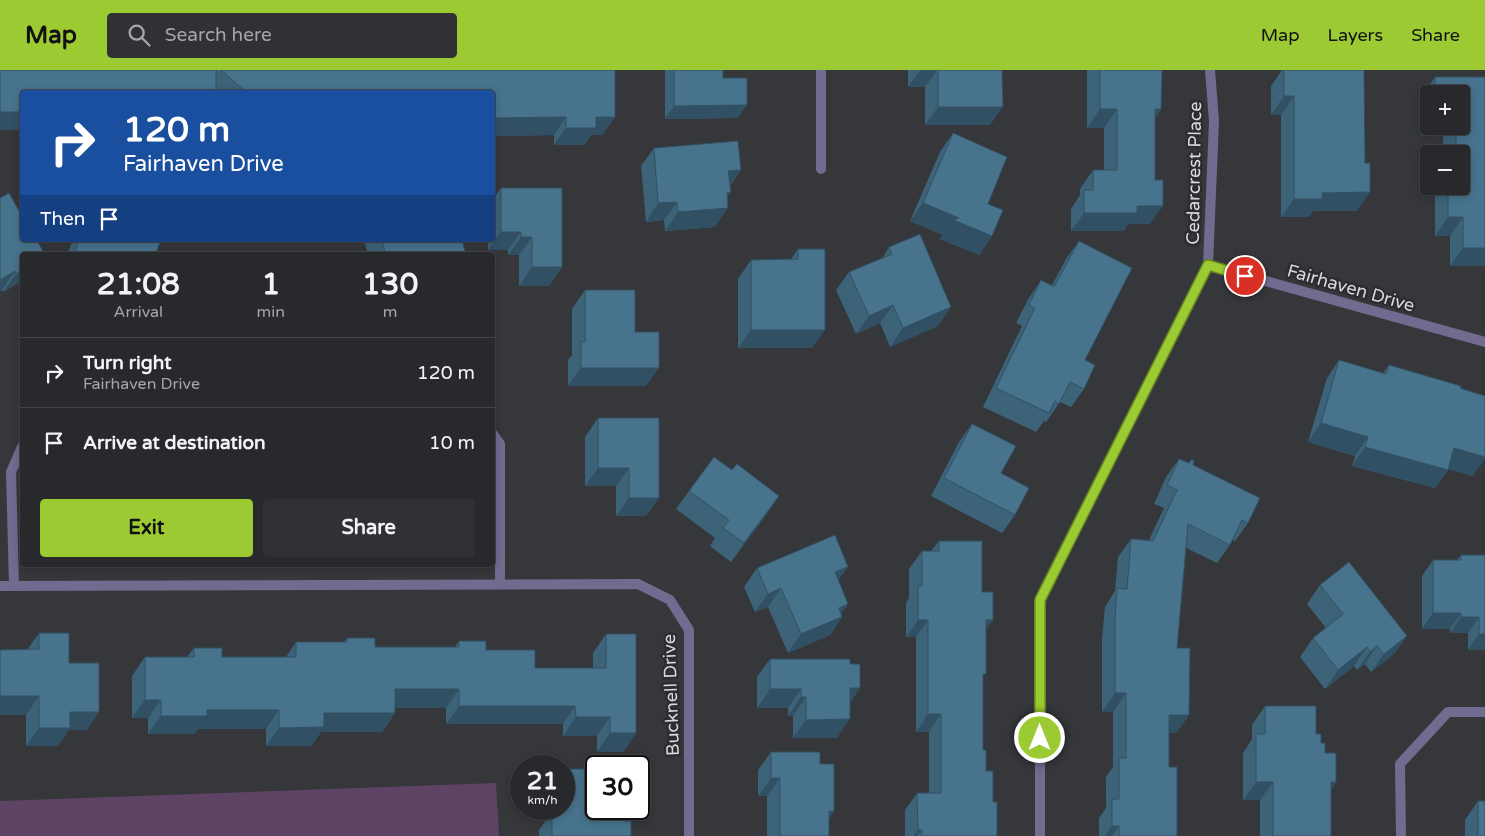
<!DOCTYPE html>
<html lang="en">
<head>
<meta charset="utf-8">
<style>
  :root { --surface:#28292c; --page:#303134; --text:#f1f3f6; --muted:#a5a6a9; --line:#444548; --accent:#9cca32 }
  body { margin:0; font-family:"Varela Round",sans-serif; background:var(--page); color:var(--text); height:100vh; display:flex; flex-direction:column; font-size:19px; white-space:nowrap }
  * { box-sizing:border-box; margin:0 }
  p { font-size:16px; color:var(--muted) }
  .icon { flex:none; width:28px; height:28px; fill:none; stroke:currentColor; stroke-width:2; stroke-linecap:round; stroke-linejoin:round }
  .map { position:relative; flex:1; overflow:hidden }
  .panel { position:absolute; left:20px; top:182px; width:475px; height:315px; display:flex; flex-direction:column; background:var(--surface); border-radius:5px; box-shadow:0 2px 8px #0003,0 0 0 1px var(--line) }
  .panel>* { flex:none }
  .guide { position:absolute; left:20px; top:20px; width:475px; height:152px; border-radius:5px; box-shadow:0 2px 8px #0003,0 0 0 1px var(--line); background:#1a4fa0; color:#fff; overflow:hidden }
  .fabs { position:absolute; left:1420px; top:15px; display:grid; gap:10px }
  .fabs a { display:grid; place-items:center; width:50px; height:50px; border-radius:5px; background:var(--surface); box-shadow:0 2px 8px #0003,0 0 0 1px var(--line); font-size:25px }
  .speed { position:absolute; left:510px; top:685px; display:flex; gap:10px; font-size:25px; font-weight:700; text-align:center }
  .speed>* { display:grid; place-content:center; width:65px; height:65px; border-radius:50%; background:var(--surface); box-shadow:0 2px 8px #0003,0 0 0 1px var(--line); line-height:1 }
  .speed small { font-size:12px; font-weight:400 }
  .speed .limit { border:2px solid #111; border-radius:8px; background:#fff; color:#111 }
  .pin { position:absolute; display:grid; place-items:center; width:42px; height:42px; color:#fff; margin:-21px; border:2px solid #fff; border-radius:50%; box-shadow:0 1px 5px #0007 }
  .me { position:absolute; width:55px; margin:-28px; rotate:0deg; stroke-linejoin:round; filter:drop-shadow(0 0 4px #0008) }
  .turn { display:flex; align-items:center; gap:18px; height:105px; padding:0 20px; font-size:22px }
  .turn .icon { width:65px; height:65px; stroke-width:2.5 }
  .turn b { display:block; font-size:35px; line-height:42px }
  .then { display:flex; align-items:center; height:48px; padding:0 20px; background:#0003; gap:10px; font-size:19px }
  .eta { display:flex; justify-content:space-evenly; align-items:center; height:85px; text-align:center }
  .eta b { font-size:30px; font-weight:800; line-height:35px }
  .primary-button { display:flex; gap:10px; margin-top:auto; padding:10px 20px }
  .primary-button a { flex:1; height:58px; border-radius:5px; background:var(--accent); color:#111; font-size:20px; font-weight:800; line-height:58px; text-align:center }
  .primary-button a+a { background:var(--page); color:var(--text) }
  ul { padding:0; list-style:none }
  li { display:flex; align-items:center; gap:15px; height:70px; padding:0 20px; border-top:1px solid var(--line) }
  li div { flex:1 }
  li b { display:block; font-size:19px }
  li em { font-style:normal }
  header { display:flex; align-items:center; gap:30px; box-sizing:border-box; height:70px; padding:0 25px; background:var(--accent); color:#111 }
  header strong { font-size:24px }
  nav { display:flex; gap:28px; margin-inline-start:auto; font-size:18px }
  .search { width:350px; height:45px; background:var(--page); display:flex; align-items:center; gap:12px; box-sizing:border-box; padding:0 18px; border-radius:5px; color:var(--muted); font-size:19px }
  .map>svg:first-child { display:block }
  .green { fill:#5e4365 }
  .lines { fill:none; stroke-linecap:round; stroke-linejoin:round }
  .minor { stroke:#716b8f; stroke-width:10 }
  .wall { fill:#3d6379; fill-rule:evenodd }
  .shaded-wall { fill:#325063 }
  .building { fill:#47738d; stroke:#325063 }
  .route-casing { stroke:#658320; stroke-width:12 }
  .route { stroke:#9cca32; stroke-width:9 }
  .labels { text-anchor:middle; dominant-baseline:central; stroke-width:5; stroke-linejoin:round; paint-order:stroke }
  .street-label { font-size:18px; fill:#d7d9db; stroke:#2b2d31 }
</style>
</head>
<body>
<header>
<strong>Map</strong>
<div class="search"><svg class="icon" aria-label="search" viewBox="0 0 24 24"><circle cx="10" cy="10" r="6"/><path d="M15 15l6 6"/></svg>Search here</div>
<nav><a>Map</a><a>Layers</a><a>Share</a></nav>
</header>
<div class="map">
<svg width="1485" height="766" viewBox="0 0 1485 766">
  <rect width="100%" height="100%" fill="#35373b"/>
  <!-- green -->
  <path class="green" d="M 496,713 L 499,766 L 0,766 L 0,731 Z"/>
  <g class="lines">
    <!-- minor -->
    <path class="minor" d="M 821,0 L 821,99
      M 1208,195 L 1485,272
      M 492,363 L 500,374 L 500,514
      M 0,516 L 638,514 L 670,530 L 689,560 L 689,766
      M 14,516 L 11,402 L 22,377
      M 1040,766 L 1040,530 L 1208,195 L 1214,51 L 1210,0
      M 1401,766 L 1400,694 L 1448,642 L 1485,642"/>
  </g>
  <!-- wall -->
  <path class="wall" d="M 0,0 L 216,0 L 216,2 L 217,0 L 615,0 L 615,47 L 602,65 L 591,65 L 584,75 L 554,75 L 554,65 L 492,66 L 492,22 L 22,22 L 22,60 L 0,60 Z
    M 665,0 L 723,0 L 723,8 L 738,48 L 665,49 Z
    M 908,0 L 1002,0 L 990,55 L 925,55 L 925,17 L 908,17 Z
    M 1087,0 L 1162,0 L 1161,39 L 1155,49 L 1150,154 L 1128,154 L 1124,161 L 1071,161 L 1071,139 L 1080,125 L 1080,119 L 1093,100 L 1104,100 L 1104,58 L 1087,58 Z
    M 1282,0 L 1364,0 L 1357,141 L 1313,141 L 1309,147 L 1281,147 L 1281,45 L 1271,45 L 1271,16 Z
    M 1435,7 L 1485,7 L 1485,196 L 1450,196 L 1450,166 L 1435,166 L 1435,123 L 1440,116 L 1461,116 L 1461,84 L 1443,84 L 1443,66 L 1422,66 L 1422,26 ZM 1429,24 L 1461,24 L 1461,56 L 1429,56 Z
    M 953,63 L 988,134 L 992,166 L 979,185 L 940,169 L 943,165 L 910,151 L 940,82 Z
    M 654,78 L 741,100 L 730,116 L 727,127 L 715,157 L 665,161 L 664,150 L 646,152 L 641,96 Z
    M 501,118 L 562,197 L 549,216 L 519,216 L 519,185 L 508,185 L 508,180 L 488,180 L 488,170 L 492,170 L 492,130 Z
    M 0,128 L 22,185 L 22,211 L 3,222 L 2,220 L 0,221 Z
    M 73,170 L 161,170 L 155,185 L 67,185 Z
    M 364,170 L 462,170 L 466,185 L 368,185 Z
    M 1079,171 L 1085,290 L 1084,319 L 1071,337 L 1060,332 L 1046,352 L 1044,351 L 1036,362 L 983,337 L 1022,256 L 1016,253 L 1029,228 L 1041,210 L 1052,215 L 1066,189 Z
    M 889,177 L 938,256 L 890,277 L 880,253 L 856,264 L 836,220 L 849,202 L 882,189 Z
    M 798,179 L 812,278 L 738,278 L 738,209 L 751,190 L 791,189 Z
    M 585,220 L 635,262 L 646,316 L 568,316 L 568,290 L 572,285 L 572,239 Z
    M 1339,290 L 1383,303 L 1389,295 L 1460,318 L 1473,406 L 1449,399 L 1435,418 L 1352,396 L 1355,386 L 1308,372 L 1327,308 Z
    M 598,348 L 659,348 L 646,446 L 616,446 L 616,416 L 585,416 L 585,367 Z
    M 972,354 L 1001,403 L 1015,445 L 1002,463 L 931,426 L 959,372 Z
    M 1179,389 L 1189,393 L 1191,390 L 1193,395 L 1248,453 L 1235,471 L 1232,470 L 1230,475 L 1217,493 L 1186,478 L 1177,578 L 1189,645 L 1176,663 L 1169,663 L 1169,697 L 1177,766 L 1099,766 L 1099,748 L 1106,738 L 1106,707 L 1113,697 L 1113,642 L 1102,642 L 1102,568 L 1105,537 L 1115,521 L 1118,487 L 1131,469 L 1149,470 L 1164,438 L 1154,434 L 1166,407 Z
    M 689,421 L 767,444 L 731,492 L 710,476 L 715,468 L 676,439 Z
    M 939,471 L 982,522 L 986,559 L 983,610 L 983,680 L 986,701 L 993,732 L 997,766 L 905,766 L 905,740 L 917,723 L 929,723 L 929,662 L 916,662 L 916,567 L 906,567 L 906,533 L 909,528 L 909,499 L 922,481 L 931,481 Z
    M 1461,485 L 1485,485 L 1485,580 L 1468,580 L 1468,563 L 1450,563 L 1450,559 L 1422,559 L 1422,506 L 1433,490 L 1457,490 Z
    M 848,497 L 838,510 L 848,534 L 841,544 L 842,547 L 830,565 L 788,583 L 768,537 L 755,542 L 744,517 L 757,498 Z
    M 1320,515 L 1407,566 L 1394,584 L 1371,602 L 1365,594 L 1357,600 L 1354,596 L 1325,619 L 1300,587 L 1313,568 L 1326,558 L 1307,534 Z
    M 39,563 L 69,593 L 87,660 L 69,660 L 58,676 L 26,676 L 26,645 L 0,645 L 27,580 Z
    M 606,564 L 636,663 L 623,682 L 597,682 L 597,666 L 563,666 L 563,654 L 446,654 L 446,638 L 395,638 L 395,643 L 382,662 L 321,662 L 311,676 L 266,676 L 266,659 L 198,659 L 194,664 L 148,664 L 148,648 L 132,648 L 132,606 L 145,587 L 187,587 L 194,578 L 222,587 L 286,587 L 296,572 L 344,572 L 347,568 L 375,577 L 455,577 L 459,571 L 486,580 L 535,598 L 593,598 L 593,583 Z
    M 770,589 L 850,633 L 837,668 L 793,668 L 793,646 L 788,646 L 788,638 L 757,638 L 757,607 Z
    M 1265,636 L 1316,664 L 1336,712 L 1331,720 L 1331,766 L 1260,766 L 1260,730 L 1243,730 L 1243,683 L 1252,669 L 1252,655 Z
    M 771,682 L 820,694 L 834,741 L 829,749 L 829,766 L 767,766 L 767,726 L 758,726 L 758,700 Z
    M 586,694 L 596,696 L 624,751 L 631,766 L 539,766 L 539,760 L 546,750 L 545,739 L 564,739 L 582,699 Z
    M 1478,731 L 1485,766 L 1465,766 L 1465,750 Z"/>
  <!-- shaded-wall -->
  <path class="shaded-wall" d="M 920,0 L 937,0 L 925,17 L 908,17 Z
    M 1284,26 L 1294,26 L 1281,45 L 1271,45 Z
    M 747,35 L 738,48 L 665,49 L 674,36 Z
    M 938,37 L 1003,37 L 990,55 L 925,55 Z
    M 1100,39 L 1117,39 L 1104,58 L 1087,58 Z
    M 1155,39 L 1161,39 L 1149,58 Z
    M 0,42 L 22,42 L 22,60 L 0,60 Z
    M 566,47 L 554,65 L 492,66 L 492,48 Z
    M 596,47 L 615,47 L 602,65 L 591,65 L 584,75 L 554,75 L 566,58 Z
    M 1429,56 L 1450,56 L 1443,66 L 1422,66 Z
    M 741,100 L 728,118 L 728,101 Z
    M 731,122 L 719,139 L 728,138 L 715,157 L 665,161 L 678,142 L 727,123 Z
    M 1370,122 L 1357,141 L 1313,141 L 1309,147 L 1281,147 L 1294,129 L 1322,123 Z
    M 677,132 L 664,150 L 646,152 L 658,133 Z
    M 923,133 L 959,148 L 992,166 L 979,185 L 940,169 L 943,165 L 910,151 Z
    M 1137,136 L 1163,136 L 1150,154 L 1128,154 L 1124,161 L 1071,161 L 1084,143 Z
    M 1448,147 L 1463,147 L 1450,166 L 1435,166 Z
    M 501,162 L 521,162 L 508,180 L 488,180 Z
    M 521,167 L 532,167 L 519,185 L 508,185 Z
    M 1463,178 L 1485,178 L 1485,196 L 1450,196 Z
    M 532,197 L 562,197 L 549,216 L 519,216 Z
    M 22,200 L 22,211 L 3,222 L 16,204 Z
    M 15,201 L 2,220 L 0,221 L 0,210 Z
    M 893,235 L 880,253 L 856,264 L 869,246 Z
    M 951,237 L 938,256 L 890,277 L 903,258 Z
    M 751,260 L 825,260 L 812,278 L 738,278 Z
    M 581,298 L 659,298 L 646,316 L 568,316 Z
    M 1321,353 L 1368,367 L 1355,386 L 1308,372 Z
    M 1365,377 L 1448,400 L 1435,418 L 1352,396 Z
    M 1454,378 L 1485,387 L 1485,389 L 1473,406 L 1441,397 Z
    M 598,398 L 629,398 L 616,416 L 585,416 Z
    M 779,426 L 767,444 L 731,492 L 744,473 Z
    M 629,428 L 659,428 L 646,446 L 616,446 Z
    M 848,497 L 835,515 L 835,502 Z
    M 781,518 L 768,537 L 755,542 L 768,524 Z
    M 848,534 L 838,548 L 842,547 L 830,565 L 788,583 L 801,564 L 839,538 Z
    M 1433,543 L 1461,543 L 1450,559 L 1422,559 Z
    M 1461,547 L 1479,547 L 1468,563 L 1450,563 Z
    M 918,550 L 928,550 L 916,567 L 906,567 Z
    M 986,550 L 993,550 L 981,567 Z
    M 1479,564 L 1485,564 L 1485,580 L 1468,580 Z
    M 1407,566 L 1394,584 L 1371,602 L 1384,584 Z
    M 1377,576 L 1365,594 L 1357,600 L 1370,582 Z
    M 1367,577 L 1354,596 L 1325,619 L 1338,600 Z
    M 850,618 L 860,618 L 848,636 Z
    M 395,619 L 459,619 L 446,638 L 382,638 Z
    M 770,619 L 801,619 L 788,638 L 757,638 Z
    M 1115,623 L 1126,623 L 1113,642 L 1102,642 Z
    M 0,626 L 39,626 L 26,645 L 0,645 Z
    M 801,627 L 806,627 L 793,646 L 788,646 Z
    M 145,630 L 161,630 L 148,648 L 132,648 Z
    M 459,636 L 575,636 L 563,654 L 446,654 Z
    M 207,640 L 279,640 L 266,659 L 198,659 L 194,664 L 148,664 L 161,646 Z
    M 70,642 L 99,642 L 87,660 L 69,660 L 58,676 L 26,676 L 39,658 Z
    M 324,643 L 395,643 L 382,662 L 321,662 L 311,676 L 266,676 L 279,658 Z
    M 928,644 L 941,644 L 929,662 L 916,662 Z
    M 1169,645 L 1189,645 L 1176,663 L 1156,663 Z
    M 576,647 L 610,647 L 597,666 L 563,666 Z
    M 850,649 L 837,668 L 793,668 L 806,650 Z
    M 610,663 L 636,663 L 623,682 L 597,682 Z
    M 771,708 L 780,708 L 767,726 L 758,726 Z
    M 1256,712 L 1273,712 L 1260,730 L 1243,730 Z
    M 1331,712 L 1336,712 L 1324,730 Z
    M 829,741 L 834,741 L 821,760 Z
    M 1112,756 L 1119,756 L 1112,766 L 1105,766 Z
    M 918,760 L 922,760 L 917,766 L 913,766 Z"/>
  <!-- building -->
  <path class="building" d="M 0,0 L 216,0 L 216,22 L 22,22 L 22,42 L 0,42 Z
    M 221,0 L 615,0 L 615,47 L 596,47 L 596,58 L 566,58 L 566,47 L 492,48 L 492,22 L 246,22 Z
    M 674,0 L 723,0 L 723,8 L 747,8 L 747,35 L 674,36 Z
    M 938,0 L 1002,0 L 1003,37 L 938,37 Z
    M 1100,0 L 1162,0 L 1161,39 L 1155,39 L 1155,110 L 1163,110 L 1163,136 L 1137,136 L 1137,143 L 1084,143 L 1084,120 L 1093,120 L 1093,100 L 1117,100 L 1117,39 L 1100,39 Z
    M 1284,0 L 1364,0 L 1365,93 L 1370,93 L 1370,122 L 1322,123 L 1322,129 L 1294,129 L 1294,26 L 1284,26 Z
    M 1435,7 L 1485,7 L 1485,178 L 1463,178 L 1463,147 L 1448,147 L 1448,116 L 1461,116 L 1461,84 L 1456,84 L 1456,56 L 1461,56 L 1461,24 L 1435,24 Z
    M 953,63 L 1007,87 L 988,134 L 1003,140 L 992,166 L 953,150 L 959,148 L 923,133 Z
    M 738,71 L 741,100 L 728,101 L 731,122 L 727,123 L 728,138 L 678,142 L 677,132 L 658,133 L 654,78 Z
    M 501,118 L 562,118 L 562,197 L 532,197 L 532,167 L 521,167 L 521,162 L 501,162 Z
    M 9,123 L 22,146 L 22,170 L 37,170 L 45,185 L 22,185 L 22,200 L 16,204 L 15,201 L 0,210 L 0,128 Z
    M 920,164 L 951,237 L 903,258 L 893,235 L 869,246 L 849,202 L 892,184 L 889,177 Z
    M 79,170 L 161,170 L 155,185 L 74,185 Z
    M 382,170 L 462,170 L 466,185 L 386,185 Z
    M 1079,171 L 1132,198 L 1085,290 L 1095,295 L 1084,319 L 1070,312 L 1059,334 L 1055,331 L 1049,343 L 996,318 L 1035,238 L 1029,235 L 1041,210 L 1054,217 Z
    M 798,179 L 825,179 L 825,260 L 751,260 L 751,190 L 798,189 Z
    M 585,220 L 635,220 L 635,262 L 659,262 L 659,298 L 581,298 L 581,272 L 585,272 Z
    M 1339,290 L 1386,304 L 1389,295 L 1461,316 L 1460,318 L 1485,326 L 1485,387 L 1454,378 L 1448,400 L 1365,377 L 1368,367 L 1321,353 Z
    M 598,348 L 659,348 L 659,428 L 629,428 L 629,398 L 598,398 Z
    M 972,354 L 1016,376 L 1001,403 L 1029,418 L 1015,445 L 944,408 Z
    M 714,387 L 732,400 L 737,394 L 779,426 L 744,473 L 723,458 L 729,450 L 689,421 Z
    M 1179,389 L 1189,393 L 1191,390 L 1194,390 L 1193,395 L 1260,428 L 1248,453 L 1242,450 L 1230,475 L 1188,454 L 1177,578 L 1190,578 L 1189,645 L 1169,645 L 1169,697 L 1177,697 L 1177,766 L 1119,766 L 1119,756 L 1112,756 L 1112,729 L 1119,729 L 1119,688 L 1126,688 L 1126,623 L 1115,623 L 1115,550 L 1117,518 L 1127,519 L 1131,469 L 1153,471 L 1177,420 L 1167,415 Z
    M 835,465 L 848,497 L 835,502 L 848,534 L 839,538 L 842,547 L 801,564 L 781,518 L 768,524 L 757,498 Z
    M 939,471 L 982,471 L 982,522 L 993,522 L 993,550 L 986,550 L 986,604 L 983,604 L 983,680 L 986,680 L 986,701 L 993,701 L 993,732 L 997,732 L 997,766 L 922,766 L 922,760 L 918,760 L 917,723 L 941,723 L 941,644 L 928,644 L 928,550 L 918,550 L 918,516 L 922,516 L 922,481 L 939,481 Z
    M 1461,485 L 1485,485 L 1485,564 L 1479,564 L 1479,547 L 1461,547 L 1461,543 L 1433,543 L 1433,490 L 1461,490 Z
    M 1349,492 L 1407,566 L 1384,584 L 1377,576 L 1370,582 L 1367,577 L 1338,600 L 1313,568 L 1343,544 L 1320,515 Z
    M 39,563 L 69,563 L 69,593 L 99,593 L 99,642 L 70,642 L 70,658 L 39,658 L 39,626 L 0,626 L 0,580 L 39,579 Z
    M 606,564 L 636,564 L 636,663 L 610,663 L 610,647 L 576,647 L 575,636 L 459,636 L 459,619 L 395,619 L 395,643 L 324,643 L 324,657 L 279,658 L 279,640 L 207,640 L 207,646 L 161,646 L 161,630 L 145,630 L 145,587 L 194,587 L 194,578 L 222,578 L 222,587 L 296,587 L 296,572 L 347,572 L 347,568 L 375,568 L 375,577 L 459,577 L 459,571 L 486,571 L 486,580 L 535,580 L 535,598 L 606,598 Z
    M 770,589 L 850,589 L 850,594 L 860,594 L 860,618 L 850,618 L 850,649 L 806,650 L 806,627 L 801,627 L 801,619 L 770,619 Z
    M 1265,636 L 1316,636 L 1316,664 L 1321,664 L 1321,673 L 1325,673 L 1325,683 L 1336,683 L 1336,712 L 1331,712 L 1331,766 L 1273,766 L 1273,712 L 1256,712 L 1256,664 L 1265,664 Z
    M 771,682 L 820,682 L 820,694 L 834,694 L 834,741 L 829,741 L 829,766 L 780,766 L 780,708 L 771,708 Z
    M 586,694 L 619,694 L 619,696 L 596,696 L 596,739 L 624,739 L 624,751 L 631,751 L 631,766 L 552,766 L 552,742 L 558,742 L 558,739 L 564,739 L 564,699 L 586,699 Z
    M 1478,731 L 1485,731 L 1485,766 L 1478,766 Z"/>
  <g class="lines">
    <defs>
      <path id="route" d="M 1040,668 L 1040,530 L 1208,195 L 1245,206"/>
    </defs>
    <!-- route casing -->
    <use href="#route" class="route-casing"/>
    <!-- route -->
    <use href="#route" class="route"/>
  </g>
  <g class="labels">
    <!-- street labels -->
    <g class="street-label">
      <text transform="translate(1194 103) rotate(-89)">Cedarcrest Place</text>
      <text transform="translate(1351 218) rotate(16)">Fairhaven Drive</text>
      <text transform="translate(671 625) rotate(-92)">Bucknell Drive</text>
    </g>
  </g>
</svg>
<div class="fabs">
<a>+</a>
<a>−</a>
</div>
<div class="speed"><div>21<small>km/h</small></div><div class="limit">30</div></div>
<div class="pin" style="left:1245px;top:206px;background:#d93025"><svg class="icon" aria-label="arrive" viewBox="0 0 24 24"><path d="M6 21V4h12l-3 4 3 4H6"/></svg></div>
<svg class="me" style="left:1040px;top:668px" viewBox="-20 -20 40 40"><circle r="17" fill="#9cca32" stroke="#fff" stroke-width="3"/><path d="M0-11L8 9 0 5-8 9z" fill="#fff"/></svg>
<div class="guide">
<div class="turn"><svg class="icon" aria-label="right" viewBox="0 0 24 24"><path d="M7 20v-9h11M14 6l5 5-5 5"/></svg><div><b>120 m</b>Fairhaven Drive</div></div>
<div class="then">Then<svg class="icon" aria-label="arrive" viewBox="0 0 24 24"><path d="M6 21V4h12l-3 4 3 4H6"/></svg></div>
</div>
<section class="panel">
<div class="eta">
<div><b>21:08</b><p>Arrival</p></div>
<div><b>1</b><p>min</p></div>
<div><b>130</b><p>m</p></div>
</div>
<ul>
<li><svg class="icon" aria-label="right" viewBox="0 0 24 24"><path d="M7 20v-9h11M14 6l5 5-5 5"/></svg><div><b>Turn right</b><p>Fairhaven Drive</p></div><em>120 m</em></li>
<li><svg class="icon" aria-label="arrive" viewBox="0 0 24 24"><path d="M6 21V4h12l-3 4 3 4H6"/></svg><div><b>Arrive at destination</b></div><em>10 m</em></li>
</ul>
<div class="primary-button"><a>Exit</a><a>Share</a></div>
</section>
</div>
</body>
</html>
